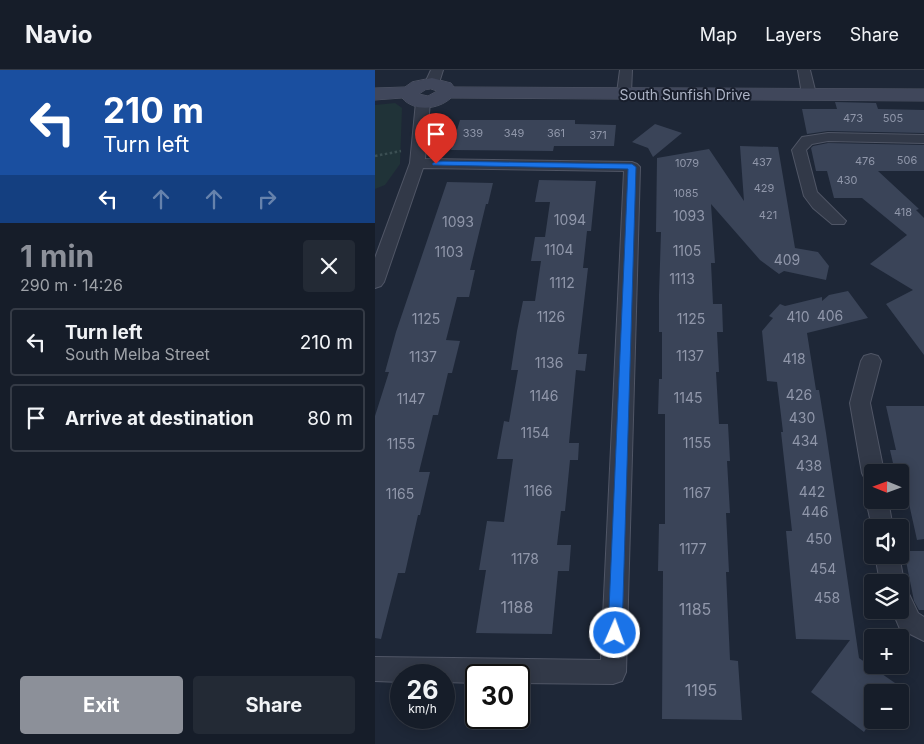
<!DOCTYPE html>
<html lang="en">
<head>
<meta charset="utf-8">
<style>
  :root { --surface:#161d29; --page:#232a35; --text:#f1f3f6; --muted:#9ea2a8; --line:#353b46; --accent:#8c9099 }
  body { margin:0; font-family:Inter,sans-serif; background:var(--page); color:var(--text); height:100vh; display:flex; flex-direction:column; font-size:19px; white-space:nowrap }
  * { box-sizing:border-box; margin:0 }
  p { font-size:16px; color:var(--muted) }
  .icon { flex:none; width:28px; height:28px; fill:none; stroke:currentColor; stroke-width:2; stroke-linecap:round; stroke-linejoin:round }
  .map { position:relative; flex:1; overflow:hidden }
  .side { display:flex; flex-direction:column; background:var(--surface); width:375px }
  .side>* { flex:none }
  .guide { background:#1a4fa0; color:#fff; overflow:hidden }
  .needle { width:32px; rotate:271deg }
  .fabs { position:absolute; left:489px; top:394px; display:grid; gap:10px }
  .fabs a { display:grid; place-items:center; width:45px; height:45px; border-radius:5px; background:var(--surface); box-shadow:0 2px 12px #0003,0 0 0 1px var(--line); font-size:25px }
  .speed { position:absolute; left:15px; top:594px; display:flex; gap:10px; font-size:25px; font-weight:700; text-align:center }
  .speed>* { display:grid; place-content:center; width:65px; height:65px; border-radius:50%; background:var(--surface); box-shadow:0 2px 12px #0003,0 0 0 1px var(--line); line-height:1 }
  .speed small { font-size:12px; font-weight:400 }
  .speed .limit { border:2px solid #111; border-radius:8px; background:#fff; color:#111 }
  .pin { position:absolute; display:grid; place-items:center; width:42px; height:42px; color:#fff; margin:-51px -21px; border-radius:50% 50% 50% 0; rotate:-45deg; box-shadow:0 0 5px #0007 }
  .pin .icon { rotate:45deg }
  .me { position:absolute; width:55px; margin:-28px; rotate:2deg; stroke-linejoin:round; filter:drop-shadow(0 0 4px #0008) }
  .turn { display:flex; align-items:center; gap:18px; height:105px; padding:0 20px; font-size:22px }
  .turn .icon { width:65px; height:65px; stroke-width:2.5 }
  .turn b { display:block; font-size:35px; line-height:42px }
  .lanes { display:flex; align-items:center; height:48px; padding:0 20px; background:#0003; justify-content:center; gap:25px; direction:ltr }
  .lanes .off { opacity:.35 }
  .round { display:grid; place-items:center; flex:none; width:52px; height:52px; border-radius:5px; background:var(--page) }
  .headline { display:flex; align-items:center; justify-content:space-between; height:85px; padding:0 20px }
  h1 { font-size:30px; font-weight:700; line-height:38px; color:var(--accent) }
  .primary-button { display:flex; gap:10px; margin-top:auto; padding:10px 20px }
  .primary-button a { flex:1; height:58px; border-radius:5px; background:var(--accent); color:#fff; font-size:20px; font-weight:700; line-height:58px; text-align:center }
  .primary-button a+a { background:var(--page); color:var(--text) }
  ul { padding:0; list-style:none }
  li { display:flex; align-items:center; gap:15px; height:68px; margin:0 10px 8px; padding:0 10px; border:2px solid var(--line); border-radius:5px }
  li div { flex:1 }
  li b { display:block; font-size:19px }
  li em { font-style:normal }
  header { display:flex; align-items:center; gap:30px; box-sizing:border-box; height:70px; padding:0 25px; background:var(--surface); border-bottom:1px solid var(--line) }
  header strong { font-size:24px }
  nav { display:flex; gap:28px; margin-inline-start:auto; font-size:18px }
  main { display:flex; flex:1; min-height:0 }
  .map>svg:first-child { display:block }
  .green { fill:#203338 }
  .building { fill:#3a4458 }
  .lines { fill:none; stroke-linecap:round; stroke-linejoin:round }
  .street-casing { stroke:#505666; stroke-width:2 }
  .secondary-casing { stroke:#505666; stroke-width:1 }
  .path { stroke:#3b4f53; stroke-width:2.5; stroke-dasharray:2.5 2.5; stroke-linecap:butt }
  .street { fill:#323948; fill-rule:evenodd }
  .secondary { fill:#40475b; fill-rule:evenodd }
  .route { fill:#1a73e8; stroke:#114b97 }
  .labels { text-anchor:middle; dominant-baseline:central; stroke-width:4; stroke-linejoin:round; paint-order:stroke }
  .far-number-label { font-size:11px; fill:#9097aa }
  .far-street-label { font-size:14px; fill:#acb3c5; stroke:#181e2c }
  .number-label { font-size:14px; fill:#9097aa }
  .near-number-label { font-size:16px; fill:#9097aa }
</style>
</head>
<body>
<header>
<strong>Navio</strong>
<nav><a>Map</a><a>Layers</a><a>Share</a></nav>
</header>
<main>
<section class="side">
<div class="guide">
<div class="turn"><svg class="icon" aria-label="left" viewBox="0 0 24 24"><path d="M17 20v-9H6M10 6l-5 5 5 5"/></svg><div><b>210 m</b>Turn left</div></div>
<div class="lanes"><svg class="icon" aria-label="left" viewBox="0 0 24 24"><path d="M17 20v-9H6M10 6l-5 5 5 5"/></svg><svg class="icon off" aria-label="ahead" viewBox="0 0 24 24"><path d="M12 20V5M6 11l6-6 6 6"/></svg><svg class="icon off" aria-label="ahead" viewBox="0 0 24 24"><path d="M12 20V5M6 11l6-6 6 6"/></svg><svg class="icon off" aria-label="right" viewBox="0 0 24 24"><path d="M7 20v-9h11M14 6l5 5-5 5"/></svg></div>
</div>
<div class="headline"><div><h1>1 min</h1><p>290 m · 14:26</p></div><a class="round"><svg class="icon" aria-label="close" viewBox="0 0 24 24"><path d="M6 6l12 12M18 6L6 18"/></svg></a></div>
<ul>
<li><svg class="icon" aria-label="left" viewBox="0 0 24 24"><path d="M17 20v-9H6M10 6l-5 5 5 5"/></svg><div><b>Turn left</b><p>South Melba Street</p></div><em>210 m</em></li>
<li><svg class="icon" aria-label="arrive" viewBox="0 0 24 24"><path d="M6 21V4h12l-3 4 3 4H6"/></svg><div><b>Arrive at destination</b></div><em>80 m</em></li>
</ul>
<div class="primary-button"><a>Exit</a><a>Share</a></div>
</section>
<div class="map">
<svg width="549" height="674" viewBox="0 0 549 674">
  <rect width="100%" height="100%" fill="#1e2737"/>
  <!-- green -->
  <path class="green" d="M 20,33 L 27,38 L 25,94 L 10,115 L 0,119 L 0,35 Z"/>
  <!-- building -->
  <path class="building" d="M 460,32 L 501,33 L 503,39 L 549,40 L 549,63 L 453,61 L 432,64 L 427,39 L 462,39 Z
    M 85,50 L 200,50 L 200,54 L 241,55 L 239,76 L 179,76 L 178,81 L 76,80 Z
    M 280,54 L 307,63 L 278,87 L 273,78 L 257,72 Z
    M 453,73 L 549,75 L 549,101 L 503,101 L 544,139 L 541,140 L 549,148 L 549,285 L 511,234 L 538,220 L 495,194 L 532,165 L 487,128 L 459,128 L 452,101 L 441,101 L 436,78 L 438,76 Z
    M 365,76 L 403,77 L 420,178 L 443,182 L 454,196 L 451,210 L 409,201 L 404,204 L 385,190 L 336,134 L 340,193 L 336,193 L 338,234 L 347,234 L 348,262 L 342,262 L 344,302 L 341,302 L 344,354 L 353,354 L 355,391 L 352,391 L 355,443 L 351,443 L 354,502 L 351,502 L 355,590 L 363,591 L 367,650 L 287,649 L 288,501 L 283,501 L 284,454 L 290,454 L 290,344 L 283,344 L 284,309 L 287,309 L 287,262 L 284,262 L 284,225 L 286,162 L 281,162 L 282,88 L 334,79 L 369,131 Z
    M 164,110 L 221,111 L 216,161 L 212,161 L 208,198 L 213,198 L 203,284 L 212,284 L 210,301 L 201,300 L 194,373 L 204,373 L 203,390 L 195,390 L 190,441 L 186,441 L 182,475 L 196,475 L 194,501 L 183,501 L 177,564 L 101,563 L 111,500 L 104,500 L 112,451 L 129,452 L 138,389 L 122,389 L 129,351 L 134,352 L 143,300 L 136,300 L 142,261 L 148,231 L 160,231 L 166,191 L 156,191 L 160,167 L 170,167 L 175,132 L 160,132 Z
    M 72,112 L 118,113 L 113,134 L 111,134 L 95,200 L 100,200 L 94,227 L 82,227 L 71,270 L 85,271 L 77,303 L 73,303 L 63,345 L 58,345 L 44,402 L 55,402 L 45,445 L 43,445 L 30,503 L 23,503 L 6,569 L 0,568 L 0,346 L 14,302 L 10,302 L 21,262 Z
    M 473,221 L 493,248 L 432,263 L 441,320 L 444,320 L 451,363 L 484,588 L 533,622 L 498,622 L 498,648 L 489,662 L 436,622 L 475,570 L 421,569 L 411,461 L 417,461 L 406,362 L 408,362 L 402,312 L 392,311 L 387,261 L 398,248 L 394,246 L 405,234 L 410,236 L 447,227 L 447,231 L 454,225 Z
    M 511,336 L 549,336 L 549,469 L 542,470 L 531,420 L 525,420 L 525,402 L 520,402 L 515,380 L 521,380 Z
    M 529,481 L 549,481 L 549,540 L 544,540 L 539,531 Z"/>
  <g class="lines">
    <defs>
      <path id="street" d="M 56,0 L 68,0 L 64,13 L 57,17 L 50,13 Z
        M 245,0 L 257,0 L 256,23 L 254,26 L 249,27 L 242,23 Z
        M 423,0 L 435,0 L 441,24 L 439,27 L 429,27 L 427,24 Z
        M 48,28 L 55,32 L 50,89 L 257,92 L 262,94 L 265,97 L 251,602 L 247,611 L 238,614 L 144,613 L 144,605 L 101,605 L 101,613 L 69,612 L 69,605 L 26,605 L 26,612 L 0,611 L 0,587 L 226,590 L 249,101 L 48,98 L 9,212 L 6,216 L 0,218 L 0,188 L 35,93 L 41,32 Z
        M 453,63 L 549,65 L 549,73 L 453,71 L 437,74 L 431,80 L 442,122 L 471,151 L 469,154 L 457,154 L 438,138 L 429,126 L 417,80 L 427,67 Z
        M 496,284 L 503,286 L 506,291 L 495,333 L 509,402 L 498,402 L 498,411 L 490,409 L 487,403 L 475,333 L 486,291 L 489,286 Z
        M 498,422 L 498,430 L 513,430 L 518,458 L 498,458 L 498,462 L 491,430 L 494,424 Z
        M 500,485 L 524,485 L 529,512 L 525,519 L 525,512 L 505,512 Z
        M 525,521 L 534,524 L 543,543 L 549,547 L 549,571 L 525,559 L 517,540 L 525,540 Z"/>
      <path id="secondary" d="M 57,8 L 76,13 L 79,17 L 549,19 L 549,31 L 76,28 C 63,40 39,42 27,28 L 0,30 L 0,18 L 30,17 L 37,12 ZM 56,19 L 62,21 L 53,26 L 44,24 L 50,20 Z"/>
    </defs>
    <!-- street casing -->
    <use href="#street" class="street-casing"/>
    <!-- secondary casing -->
    <use href="#secondary" class="secondary-casing"/>
    <!-- path -->
    <path class="path" d="M 0,86 L 26,81"/>
    <!-- street -->
    <use href="#street" class="street"/>
    <!-- secondary -->
    <use href="#secondary" class="secondary"/>
  </g>
  <!-- route -->
  <path class="route" d="M 61,91 L 257,94 L 261,97 L 247,563 L 245,567 L 240,569 L 235,567 L 233,563 L 253,99 L 58,95 L 57,94 Z"/>
  <g class="labels">
    <!-- far-number labels -->
    <g class="far-number-label">
      <text x="478" y="48">473</text>
      <text x="518" y="48">505</text>
      <text x="98" y="63">339</text>
      <text x="139" y="63">349</text>
      <text x="181" y="63">361</text>
      <text x="223" y="65">371</text>
      <text x="532" y="90">506</text>
      <text x="490" y="91">476</text>
      <text x="387" y="92">437</text>
      <text x="312" y="93">1079</text>
      <text x="472" y="110">430</text>
      <text x="389" y="118">429</text>
      <text x="311" y="123">1085</text>
      <text x="528" y="142">418</text>
      <text x="393" y="145">421</text>
    </g>
    <!-- far-street labels -->
    <g class="far-street-label">
      <text x="310" y="24">South Sunfish Drive</text>
    </g>
    <!-- number labels -->
    <g class="number-label">
      <text x="314" y="145">1093</text>
      <text x="195" y="149">1094</text>
      <text x="83" y="151">1093</text>
      <text x="184" y="179">1104</text>
      <text x="312" y="180">1105</text>
      <text x="74" y="181">1103</text>
      <text x="412" y="189">409</text>
      <text x="307" y="208">1113</text>
      <text x="187" y="212">1112</text>
      <text x="455" y="245">406</text>
      <text x="176" y="246">1126</text>
      <text x="423" y="246">410</text>
      <text x="51" y="248">1125</text>
      <text x="316" y="248">1125</text>
      <text x="315" y="285">1137</text>
      <text x="48" y="286">1137</text>
      <text x="419" y="288">418</text>
      <text x="174" y="292">1136</text>
      <text x="424" y="324">426</text>
      <text x="169" y="325">1146</text>
      <text x="313" y="327">1145</text>
      <text x="36" y="328">1147</text>
      <text x="427" y="347">430</text>
      <text x="160" y="362">1154</text>
      <text x="430" y="370">434</text>
      <text x="322" y="372">1155</text>
      <text x="26" y="373">1155</text>
      <text x="434" y="395">438</text>
      <text x="163" y="420">1166</text>
      <text x="437" y="421">442</text>
      <text x="322" y="422">1167</text>
      <text x="25" y="423">1165</text>
      <text x="440" y="441">446</text>
      <text x="444" y="468">450</text>
      <text x="318" y="478">1177</text>
      <text x="150" y="488">1178</text>
      <text x="448" y="498">454</text>
      <text x="452" y="527">458</text>
    </g>
    <!-- near-number labels -->
    <g class="near-number-label">
      <text x="142" y="537">1188</text>
      <text x="320" y="539">1185</text>
      <text x="326" y="620">1195</text>
    </g>
  </g>
</svg>
<div class="fabs">
<a><svg class="needle" viewBox="-14 -14 28 28"><path d="M0-13l5 13h-10z" fill="#e53935"/><path d="M0 13l5-13h-10z" fill="#9ea2a8"/></svg></a>
<a><svg class="icon" aria-label="sound" viewBox="0 0 24 24"><path d="M4 9h4l5-4v14l-5-4H4zM17 9q2 3 0 6"/></svg></a>
<a><svg class="icon" aria-label="layers" viewBox="0 0 24 24"><path d="M12 4l9 5-9 5-9-5zM3 14l9 5 9-5"/></svg></a>
<a>+</a>
<a>−</a>
</div>
<div class="speed"><div>26<small>km/h</small></div><div class="limit">30</div></div>
<div class="pin" style="left:61px;top:94px;background:#d93025"><svg class="icon" aria-label="arrive" viewBox="0 0 24 24"><path d="M6 21V4h12l-3 4 3 4H6"/></svg></div>
<svg class="me" style="left:240px;top:563px" viewBox="-20 -20 40 40"><circle r="17" fill="#1a73e8" stroke="#fff" stroke-width="3"/><path d="M0-11L8 9 0 5-8 9z" fill="#fff"/></svg>
</div>
</main>
</body>
</html>
